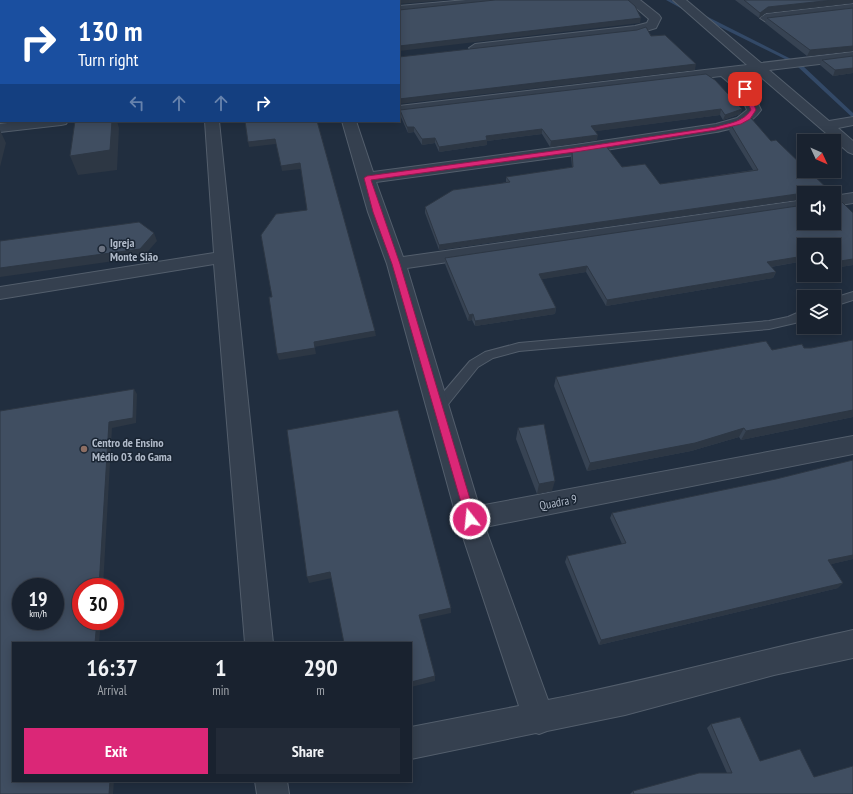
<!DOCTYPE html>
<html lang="en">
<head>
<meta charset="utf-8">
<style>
  :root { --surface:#19222f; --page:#222a37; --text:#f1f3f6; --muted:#9fa4aa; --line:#373f4b; --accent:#db2777 }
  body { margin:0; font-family:"PT Sans Narrow",sans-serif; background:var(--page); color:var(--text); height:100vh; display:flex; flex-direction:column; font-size:15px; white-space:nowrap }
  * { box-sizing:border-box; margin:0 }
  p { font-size:13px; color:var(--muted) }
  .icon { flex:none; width:22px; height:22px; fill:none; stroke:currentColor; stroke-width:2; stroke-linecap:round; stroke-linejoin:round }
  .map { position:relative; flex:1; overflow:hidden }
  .sheet { position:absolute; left:12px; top:642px; width:400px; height:140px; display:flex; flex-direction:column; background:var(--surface); border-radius:0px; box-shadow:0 2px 10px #0003,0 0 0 1px var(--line) }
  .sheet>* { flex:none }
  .banner { position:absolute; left:0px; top:0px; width:400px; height:122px; box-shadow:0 2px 10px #0003,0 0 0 1px var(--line); background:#1a4fa0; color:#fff; overflow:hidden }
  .needle { width:26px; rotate:134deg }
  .tools { position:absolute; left:797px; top:134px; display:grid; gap:8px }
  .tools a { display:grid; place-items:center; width:44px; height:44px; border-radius:0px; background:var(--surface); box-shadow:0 2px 10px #0003,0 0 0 1px var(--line); font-size:20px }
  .speed { position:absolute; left:12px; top:578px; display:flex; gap:8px; font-size:20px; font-weight:700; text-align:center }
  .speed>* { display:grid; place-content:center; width:52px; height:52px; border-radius:50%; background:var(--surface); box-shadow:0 2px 10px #0003,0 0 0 1px var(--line); line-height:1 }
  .speed small { font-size:10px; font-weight:400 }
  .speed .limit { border:6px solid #d22; background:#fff; color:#111 }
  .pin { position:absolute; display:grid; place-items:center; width:34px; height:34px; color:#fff; margin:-17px; border-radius:8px; box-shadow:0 2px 6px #0006 }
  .me { position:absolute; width:44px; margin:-22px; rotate:344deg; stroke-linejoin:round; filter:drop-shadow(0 0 3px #0008) }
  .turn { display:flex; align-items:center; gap:14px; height:84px; padding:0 12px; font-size:18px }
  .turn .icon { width:52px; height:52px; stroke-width:2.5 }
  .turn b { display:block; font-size:28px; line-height:34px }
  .lanes { display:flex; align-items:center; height:38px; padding:0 12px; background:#0003; justify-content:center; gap:20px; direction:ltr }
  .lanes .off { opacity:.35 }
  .eta { display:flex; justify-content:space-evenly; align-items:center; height:68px; text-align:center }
  .eta b { font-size:24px; font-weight:700; line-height:28px }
  .cta { display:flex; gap:8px; margin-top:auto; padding:8px 12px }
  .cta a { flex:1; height:46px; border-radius:0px; background:var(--accent); color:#fff; font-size:16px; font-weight:700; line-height:46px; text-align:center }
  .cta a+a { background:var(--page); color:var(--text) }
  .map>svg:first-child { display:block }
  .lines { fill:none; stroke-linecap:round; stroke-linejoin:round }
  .stream { fill:#334967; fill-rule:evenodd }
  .service-casing { stroke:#535e6c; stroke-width:2 }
  .minor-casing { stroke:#535e6c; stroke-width:2 }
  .service { fill:#35404f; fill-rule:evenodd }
  .minor { fill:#35404f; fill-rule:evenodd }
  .wall { fill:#374353 }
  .shaded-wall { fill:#2d3744 }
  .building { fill:#404e61; stroke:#2d3744; fill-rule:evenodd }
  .route { fill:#db2777; stroke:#8e194d }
  .worship-dot { fill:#6b7280; stroke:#1a2533; stroke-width:1.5 }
  .education-dot { fill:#8d6e63; stroke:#1a2533; stroke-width:1.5 }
  .labels { text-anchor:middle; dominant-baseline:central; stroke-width:3; stroke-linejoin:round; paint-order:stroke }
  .poi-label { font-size:12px; font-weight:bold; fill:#b1bbca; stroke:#1a2533; text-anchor:start }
  .street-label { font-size:12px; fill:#b1bbca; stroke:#1a2533 }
</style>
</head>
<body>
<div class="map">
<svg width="853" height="794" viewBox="0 0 853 794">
  <rect width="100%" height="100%" fill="#212e3f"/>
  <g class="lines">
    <!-- stream -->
    <path class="stream" d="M 666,0 L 671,0 L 690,10 L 686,11 Z
      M 700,15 L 704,15 L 791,59 L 787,60 L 700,17 Z
      M 798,65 L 802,65 L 853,113 L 853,118 L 798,67 Z"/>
    <defs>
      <path id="service" d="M 853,292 L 853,300 L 834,306 L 834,298 Z
        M 804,310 L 804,319 L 795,323 L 769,329 L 519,351 L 493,358 L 478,367 L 442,412 L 437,413 L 432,412 L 430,408 L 470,361 L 485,352 L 519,343 L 769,321 L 788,317 Z"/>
      <path id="minor" d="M 85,0 L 97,0 L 97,1 L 85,1 Z
        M 195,0 L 207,0 L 207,1 L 195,1 Z
        M 466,0 L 508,0 L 502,3 L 399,14 L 399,6 Z
        M 627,0 L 640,0 L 659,15 L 661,18 L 656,28 L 636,34 L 475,52 L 469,48 L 475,44 L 635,26 L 647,23 L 649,19 Z
        M 673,0 L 686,0 L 761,63 L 853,52 L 853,60 L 769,70 L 829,121 L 853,117 L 853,125 L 838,128 L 853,141 L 853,154 L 848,152 L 755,72 L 735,74 L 751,89 L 761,110 C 750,126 734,128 716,132 L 575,155 L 376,182 L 403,257 L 804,200 L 804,210 L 407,268 L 479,506 L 853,436 L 853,454 L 485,527 L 548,700 C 650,680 751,652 853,630 L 853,658 L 774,675 L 625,715 L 547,731 L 539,734 L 536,733 L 411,759 L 411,727 L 519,706 L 457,519 L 387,264 L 368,212 L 342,121 L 356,121 L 373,172 L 575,145 L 716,124 L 737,118 L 747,110 C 742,95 733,85 721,76 L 399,114 L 399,106 L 747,65 Z
        M 853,4 L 853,12 L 766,22 L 760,18 L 766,14 Z
        M 22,121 L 68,121 L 66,124 L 61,125 L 0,132 L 0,124 Z
        M 205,121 L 219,121 L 273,643 L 245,643 L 214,264 L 0,299 L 0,287 L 214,253 Z
        M 853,193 L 853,203 L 834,206 L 834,196 Z
        M 255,781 L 287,781 L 289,794 L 257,794 Z"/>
    </defs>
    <!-- service casing -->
    <use href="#service" class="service-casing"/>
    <!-- minor casing -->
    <use href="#minor" class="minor-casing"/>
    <!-- service -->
    <use href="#service" class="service"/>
    <!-- minor -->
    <use href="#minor" class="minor"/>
  </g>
  <!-- wall -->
  <path class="wall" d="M 735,0 L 853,0 L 853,3 L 766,13 L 759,18 Z
    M 853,8 L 853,51 L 807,56 L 765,23 L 767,18 Z
    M 853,56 L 853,73 L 833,76 L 820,65 L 822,60 Z
    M 742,109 L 740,114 L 723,120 L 720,115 L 595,131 L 597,140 L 550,147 L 542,134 L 487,141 L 487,145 L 439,152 L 435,143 L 422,145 L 414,132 L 408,133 L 400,115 L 400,110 Z
    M 731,125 L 804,193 L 804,199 L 439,250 L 425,213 L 425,207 L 506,182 L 506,177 L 572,167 L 571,157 L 572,151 L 622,167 L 660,184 L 753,170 L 729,131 Z
    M 834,195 L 835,196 L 836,201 L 841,201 L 853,213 L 853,265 L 834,268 L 834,245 L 804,245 L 804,261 L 771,267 L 776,272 L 773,278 L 606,306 L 586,272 L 541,279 L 556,308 L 555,314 L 475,326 L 472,320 L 468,321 L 445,264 L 445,258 L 804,205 L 804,223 L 834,223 Z
    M 853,340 L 853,417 L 741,440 L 739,437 L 691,451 L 587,471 L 554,386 L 556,377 L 772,350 L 811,348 Z
    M 518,428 L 552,491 L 537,494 L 516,439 Z
    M 853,460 L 853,559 L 831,564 L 838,588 L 599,645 L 565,562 L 567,556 L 622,544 L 610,518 L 612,513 L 776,479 Z
    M 711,724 L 760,761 L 814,777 L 853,794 L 630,794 L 633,791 L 727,773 L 707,728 Z"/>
  <!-- shaded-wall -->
  <path class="shaded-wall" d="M 399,0 L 449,0 L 399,4 Z
    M 833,0 L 853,0 L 853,3 L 766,13 L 759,18 L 760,13 L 768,7 Z
    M 641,18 L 640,23 L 399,51 L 399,46 Z
    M 853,46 L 853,51 L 807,56 L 810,50 Z
    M 696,64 L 695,70 L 399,104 L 399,99 Z
    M 853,68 L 853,73 L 833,76 L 835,70 Z
    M 0,81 L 1,81 L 1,94 L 0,94 Z
    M 721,109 L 720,115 L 590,132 L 591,126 Z
    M 742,109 L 740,114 L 723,120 L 725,115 Z
    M 112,121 L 117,121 L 119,128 L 117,170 L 78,175 L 70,156 Z
    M 407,127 L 414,127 L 414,132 L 408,133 Z
    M 542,129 L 542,134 L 487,141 L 487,145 L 439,152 L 439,147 L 486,136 Z
    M 0,130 L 6,143 L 0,167 Z
    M 598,135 L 597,140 L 550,147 L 551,141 Z
    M 435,138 L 435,143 L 422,145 L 422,139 Z
    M 275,139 L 276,144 L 249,147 L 248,142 Z
    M 300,163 L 301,169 L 282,171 L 281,166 Z
    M 804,193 L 804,199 L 439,250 L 439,245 Z
    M 154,233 L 157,241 L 143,257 L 0,277 L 0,268 Z
    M 804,256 L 804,261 L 764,268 L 767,262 Z
    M 853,259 L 853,265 L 834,268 L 834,262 Z
    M 587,266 L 586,272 L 538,280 L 539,274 Z
    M 776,272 L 773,278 L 606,306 L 607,300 Z
    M 556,308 L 555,314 L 475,326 L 475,321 Z
    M 473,314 L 472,320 L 468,321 L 469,315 Z
    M 375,331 L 376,336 L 314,347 L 314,342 Z
    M 315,348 L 316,354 L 279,360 L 277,354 Z
    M 134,389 L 137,394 L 136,423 L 112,428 L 103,587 L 99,587 L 109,422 Z
    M 853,410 L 853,417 L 741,440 L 746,431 Z
    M 744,428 L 739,437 L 691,451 L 587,471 L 590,463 Z
    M 555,481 L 552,491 L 537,494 L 539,484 Z
    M 853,555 L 853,559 L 824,566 L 828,560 Z
    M 330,572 L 332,578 L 309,583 L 307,577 Z
    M 843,583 L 838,588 L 599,645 L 601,640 Z
    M 451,608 L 451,613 L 419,620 L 419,615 Z
    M 97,621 L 101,621 L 99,643 L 95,643 Z
    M 435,676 L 435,681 L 411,687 L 411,682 Z
    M 110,781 L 114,781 L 113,794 L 109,794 Z"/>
  <!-- building -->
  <path class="building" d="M 336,0 L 399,0 L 398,1 L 336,1 Z
    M 495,0 L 628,0 L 635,6 L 641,18 L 399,46 L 399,10 Z
    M 744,0 L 833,0 L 768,7 L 760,13 Z
    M 853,8 L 853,46 L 810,50 L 767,18 Z
    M 1,16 L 1,81 L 0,81 L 0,19 Z
    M 646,27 L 651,36 L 665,35 L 696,64 L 399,99 L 399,57 L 637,30 Z
    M 853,56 L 853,68 L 835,70 L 822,60 Z
    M 706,74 L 715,80 L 742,109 L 725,115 L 721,109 L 591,126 L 598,135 L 551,141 L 542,129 L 486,136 L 487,140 L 439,147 L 435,138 L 422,139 L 414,127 L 407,127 L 400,110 Z
    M 751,118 L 771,141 L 776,140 L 804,167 L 804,171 L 809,171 L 832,193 L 804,193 L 439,245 L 425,207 L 453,190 L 510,182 L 506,177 L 573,167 L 572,151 L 606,146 L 622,167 L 645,164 L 660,184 L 758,170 L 731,125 Z
    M 75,121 L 112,121 L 110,150 L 70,156 Z
    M 245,121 L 317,121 L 375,331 L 314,342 L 315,348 L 277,354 L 269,297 L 272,297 L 261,235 L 276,214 L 307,210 L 300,163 L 281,166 L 275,139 L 248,142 Z
    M 834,195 L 835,196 L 836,201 L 841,201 L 853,213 L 853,259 L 834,262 L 834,245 L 804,245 L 804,256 L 767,262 L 776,272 L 607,300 L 587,266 L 539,274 L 556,308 L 475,321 L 473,314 L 469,315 L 445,258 L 804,205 L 804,223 L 834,223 Z
    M 139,222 L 154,233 L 140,249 L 0,268 L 0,241 Z
    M 853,340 L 853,410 L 746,431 L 744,428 L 695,443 L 590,463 L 556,377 L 766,341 L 772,350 L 802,344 L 804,348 L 811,348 Z
    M 134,389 L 133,418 L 109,422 L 99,587 L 81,587 L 81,621 L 97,621 L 95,643 L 13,643 L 13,781 L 110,781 L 109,794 L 0,794 L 0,411 ZM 21,587 L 55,587 L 55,621 L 21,621 Z
    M 398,410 L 451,608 L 419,615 L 435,676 L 411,682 L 411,643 L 344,643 L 330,572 L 307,577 L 287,430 Z
    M 544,424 L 555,481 L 539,484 L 518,428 Z
    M 853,460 L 853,555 L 828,560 L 843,583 L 601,640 L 567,556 L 626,543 L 612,513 L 776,479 Z
    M 740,717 L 760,761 L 800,749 L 814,777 L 853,766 L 853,794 L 634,794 L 633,791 L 699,773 L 732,773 L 711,724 Z"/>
  <!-- route -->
  <path class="route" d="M 745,88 L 748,89 L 756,110 L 750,119 L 741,124 L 716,130 L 575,152 L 371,180 L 400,264 L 476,519 L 474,523 L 467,523 L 392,264 L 373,212 L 364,178 L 367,176 L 575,148 L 716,127 C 730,123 743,122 751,110 L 742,89 Z"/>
  <!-- markers -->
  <circle class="worship-dot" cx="102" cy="249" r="4"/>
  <circle class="education-dot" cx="84" cy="449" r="4"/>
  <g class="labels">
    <!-- poi labels -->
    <g class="poi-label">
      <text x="110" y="242">Igreja<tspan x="110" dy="14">Monte Sião</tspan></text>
      <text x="92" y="442">Centro de Ensino<tspan x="92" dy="14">Médio 03 do Gama</tspan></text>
    </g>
    <!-- street labels -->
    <g class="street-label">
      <text transform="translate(558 502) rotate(-11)">Quadra 9</text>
    </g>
  </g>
</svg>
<div class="tools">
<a><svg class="needle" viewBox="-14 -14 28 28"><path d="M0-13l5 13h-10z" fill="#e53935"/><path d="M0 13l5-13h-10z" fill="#9fa4aa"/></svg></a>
<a><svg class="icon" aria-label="sound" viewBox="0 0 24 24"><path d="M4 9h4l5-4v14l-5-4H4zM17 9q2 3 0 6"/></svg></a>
<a><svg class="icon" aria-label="search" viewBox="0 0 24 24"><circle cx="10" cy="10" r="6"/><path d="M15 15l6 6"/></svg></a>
<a><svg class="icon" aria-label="layers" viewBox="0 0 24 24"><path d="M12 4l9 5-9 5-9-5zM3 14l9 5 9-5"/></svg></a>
</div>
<div class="speed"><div>19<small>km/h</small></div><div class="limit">30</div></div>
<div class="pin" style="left:745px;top:89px;background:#d93025"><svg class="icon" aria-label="arrive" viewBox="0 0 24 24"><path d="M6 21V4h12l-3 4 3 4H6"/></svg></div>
<svg class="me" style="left:470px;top:519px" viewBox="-20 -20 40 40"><circle r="17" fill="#db2777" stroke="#fff" stroke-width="3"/><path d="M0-11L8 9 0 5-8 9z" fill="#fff"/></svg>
<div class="banner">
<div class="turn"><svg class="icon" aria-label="right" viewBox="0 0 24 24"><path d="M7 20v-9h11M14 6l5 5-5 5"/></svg><div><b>130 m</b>Turn right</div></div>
<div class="lanes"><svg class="icon off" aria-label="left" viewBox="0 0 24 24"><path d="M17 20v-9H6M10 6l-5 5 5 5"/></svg><svg class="icon off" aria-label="ahead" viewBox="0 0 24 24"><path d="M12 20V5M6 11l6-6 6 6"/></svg><svg class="icon off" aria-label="ahead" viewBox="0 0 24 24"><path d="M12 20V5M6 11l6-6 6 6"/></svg><svg class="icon" aria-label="right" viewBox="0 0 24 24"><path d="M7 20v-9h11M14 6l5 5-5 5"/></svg></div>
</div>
<section class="sheet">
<div class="eta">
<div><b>16:37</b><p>Arrival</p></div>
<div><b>1</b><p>min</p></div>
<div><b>290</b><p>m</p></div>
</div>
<div class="cta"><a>Exit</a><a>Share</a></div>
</section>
</div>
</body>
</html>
